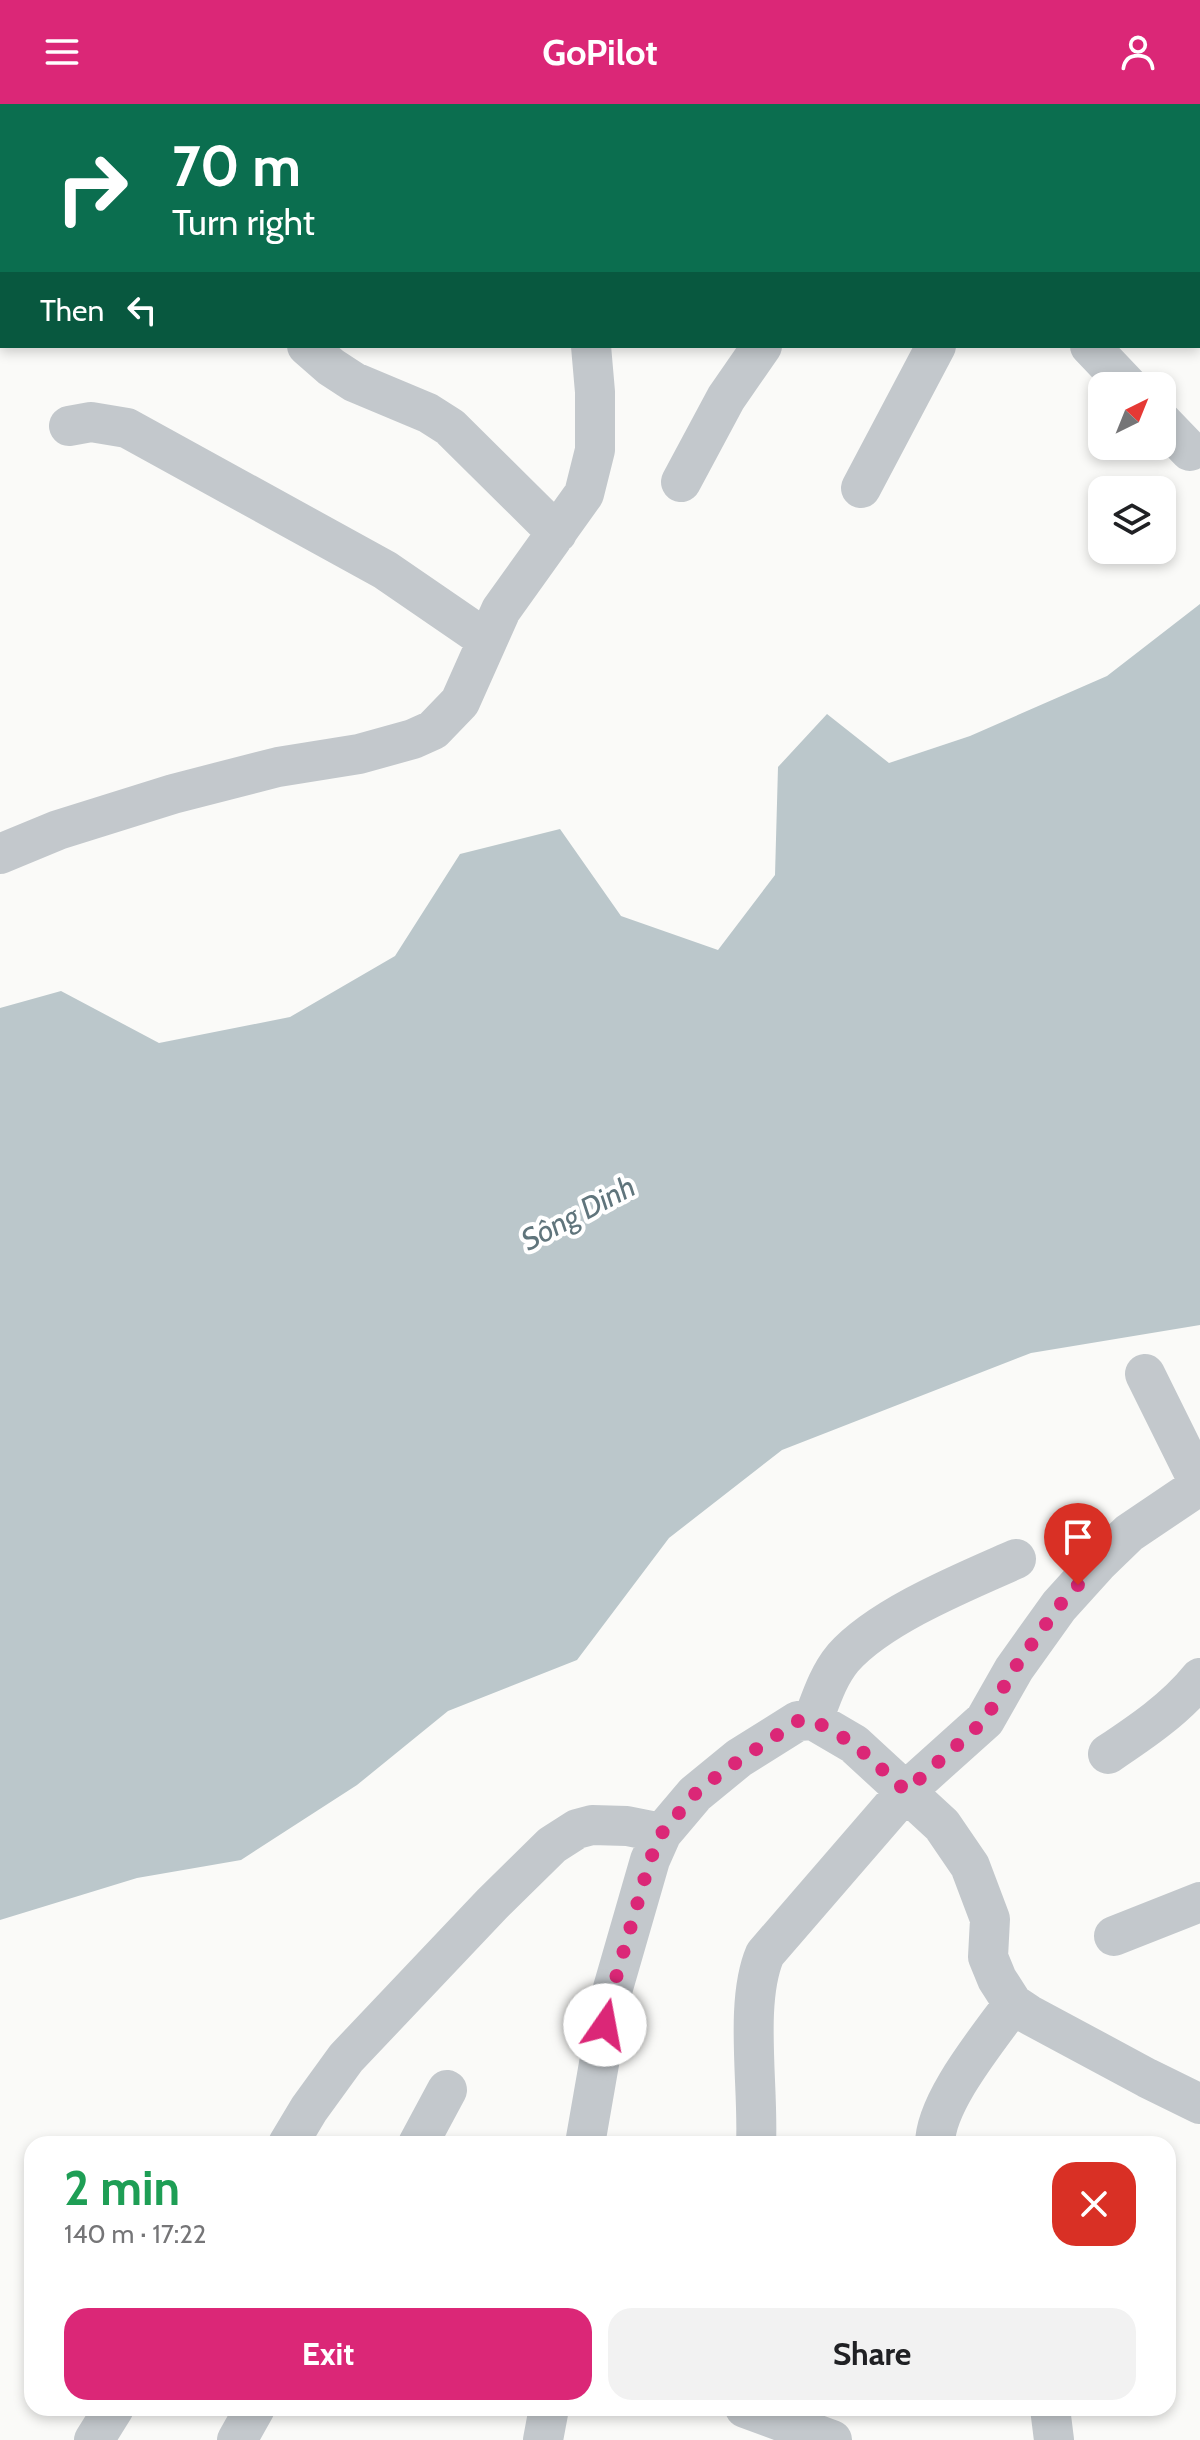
<!DOCTYPE html>
<html lang="en">
<head>
<meta charset="utf-8">
<style>
  :root { --surface:#fff; --page:#f2f2f2; --text:#202124; --muted:#757577; --accent:#db2777 }
  body { margin:0; font-family:Cabin,sans-serif; background:var(--page); color:var(--text); height:100vh; display:flex; flex-direction:column; font-size:30px; white-space:nowrap }
  * { box-sizing:border-box; margin:0 }
  p { font-size:26px; color:var(--muted) }
  .icon { flex:none; width:44px; height:44px; fill:none; stroke:currentColor; stroke-width:2; stroke-linecap:round; stroke-linejoin:round }
  .map { position:relative; flex:1; overflow:hidden }
  .panel { position:absolute; left:24px; top:2032px; width:1152px; height:280px; display:flex; flex-direction:column; background:var(--surface); border-radius:24px; box-shadow:0 4px 12px #0003 }
  .panel>* { flex:none }
  .guide { position:absolute; left:0px; top:0px; width:1200px; height:244px; box-shadow:0 4px 12px #0003; background:#0b6e4f; color:#fff; overflow:hidden }
  .needle { width:52px; rotate:43deg }
  .tools { position:absolute; left:1088px; top:268px; display:grid; gap:16px }
  .tools a { display:grid; place-items:center; width:88px; height:88px; border-radius:16px; background:var(--surface); box-shadow:0 4px 12px #0003; font-size:40px }
  .pin { position:absolute; display:grid; place-items:center; width:68px; height:68px; color:#fff; margin:-82px -34px; border-radius:50% 50% 50% 0; rotate:-45deg; box-shadow:0 0 8px #0007 }
  .pin .icon { rotate:45deg }
  .me { position:absolute; width:88px; margin:-44px; rotate:12deg; stroke-linejoin:round; filter:drop-shadow(0 0 6px #0008) }
  .turn { display:flex; align-items:center; gap:28px; height:168px; padding:0 40px; font-size:36px }
  .turn .icon { width:104px; height:104px; stroke-width:2.5 }
  .turn b { display:block; font-size:56px; line-height:68px }
  .then { display:flex; align-items:center; height:76px; padding:0 40px; background:#0003; gap:16px; font-size:30px }
  .round { display:grid; place-items:center; flex:none; width:84px; height:84px; border-radius:24px; background:var(--page) }
  .overview { display:flex; align-items:center; justify-content:space-between; height:136px; padding:0 40px }
  h1 { font-size:48px; font-weight:800; line-height:60px; color:#1e9e55 }
  .cta { display:flex; gap:16px; margin-top:auto; padding:16px 40px }
  .cta a { flex:1; height:92px; border-radius:24px; background:var(--accent); color:#fff; font-size:32px; font-weight:800; line-height:92px; text-align:center }
  .cta a+a { background:var(--page); color:var(--text) }
  header { display:flex; justify-content:space-between; align-items:center; height:104px; padding:0 40px; background:var(--accent); color:#fff; font-size:36px; font-weight:800 }
  .map>svg:first-child { display:block }
  .water { fill:#bbc7cb }
  .lines { fill:none; stroke-linecap:round; stroke-linejoin:round }
  .street { stroke:#c3c8cc; stroke-width:40 }
  .route { stroke:#db2777; stroke-width:14; stroke-dasharray:0 25.2 }
  .labels { text-anchor:middle; dominant-baseline:central; stroke-width:8; stroke-linejoin:round; paint-order:stroke }
  .water-label { font-size:30px; font-style:italic; fill:#60757c; stroke:#fff }
</style>
</head>
<body>
<header><svg class="icon" aria-label="menu" viewBox="0 0 24 24"><path d="M4 6h16M4 12h16M4 18h16"/></svg>GoPilot<svg class="icon" aria-label="person" viewBox="0 0 24 24"><circle cx="12" cy="8" r="4"/><path d="M4 21q1-7 8-7t8 7"/></svg></header>
<div class="map">
<svg width="1200" height="2336" viewBox="0 0 1200 2336">
  <rect width="100%" height="100%" fill="#fafaf8"/>
  <!-- water -->
  <path class="water" d="M 1200,500 L 1200,1221 L 1031,1249 L 782,1346 L 669,1434 L 577,1556 L 448,1607 L 357,1681 L 241,1756 L 137,1774 L 0,1816 L 0,904 L 61,887 L 159,939 L 290,913 L 395,852 L 460,750 L 560,725 L 621,812 L 718,846 L 775,771 L 778,663 L 827,610 L 889,659 L 970,632 L 1107,572 Z"/>
  <g class="lines">
    <!-- street -->
    <path class="street" d="M 198,0 L 198,2
      M 335,0 L 337,2
      M 559,0 L 559,2
      M 1142,0 L 1144,2
      M 271,2 L 273,0
      M 1198,64 L 1200,61
      M 307,242 L 331,263 L 354,278 L 428,309 L 450,323 L 557,429
      M 1090,242 L 1128,282
      M 1162,318 L 1190,347
      M 69,322 L 91,318 L 127,324 L 385,466 L 487,536
      M 681,378 L 726,294 L 762,242
      M 861,384 L 936,242
      M 0,750 L 58,726 L 173,690 L 278,663 L 359,650 L 413,635 L 433,626 L 460,598 L 501,506 L 584,390 L 595,346 L 595,288 L 591,242
      M 1145,1270 L 1200,1381
      M 813,1616 C 821,1595 828,1572 843,1554 C 880,1512 964,1478 1016,1455
      M 1108,1650 C 1141,1628 1175,1605 1200,1574
      M 1114,1832 L 1200,1798
      M 288,2040 L 309,2005 L 346,1954 L 492,1800 L 552,1741 L 577,1725 L 592,1721 L 627,1722 L 662,1729
      M 418,2040 L 447,1986
      M 585,2040 L 611,1891 L 650,1756 L 662,1729 L 695,1690 L 739,1654 L 798,1617 L 813,1616 L 854,1640 L 942,1721 L 970,1762 L 990,1815 L 988,1853 L 997,1875 L 1013,1900 L 1028,1910 L 1147,1974 L 1200,2000
      M 756,2040 C 759,1984 744,1899 765,1850 L 906,1687 L 985,1616 L 1014,1565 L 1059,1502 L 1097,1460 L 1129,1429 L 1200,1381
      M 935,2040 C 935,1998 988,1935 1013,1900
      M 745,2304 L 832,2336
      M 1050,2304 L 1054,2336
      M 94,2336 L 114,2304
      M 237,2336 L 255,2304
      M 543,2336 L 549,2304"/>
  </g>
  <g class="lines">
    <!-- route -->
    <path class="route" d="M 605,1921 L 611,1891 L 650,1756 L 662,1729 L 695,1690 L 722,1668 L 798,1617 L 813,1616 L 854,1640 L 906,1687 L 985,1616 L 1014,1565 L 1059,1502 L 1078,1481"/>
  </g>
  <g class="labels">
    <!-- water labels -->
    <g class="water-label">
      <text transform="translate(578 1109) rotate(-28)">Sông Dinh</text>
    </g>
  </g>
</svg>
<div class="tools">
<a><svg class="needle" viewBox="-14 -14 28 28"><path d="M0-13l5 13h-10z" fill="#e53935"/><path d="M0 13l5-13h-10z" fill="#757577"/></svg></a>
<a><svg class="icon" aria-label="layers" viewBox="0 0 24 24"><path d="M12 4l9 5-9 5-9-5zM3 14l9 5 9-5"/></svg></a>
</div>
<div class="pin" style="left:1078px;top:1481px;background:#d93025"><svg class="icon" aria-label="arrive" viewBox="0 0 24 24"><path d="M6 21V4h12l-3 4 3 4H6"/></svg></div>
<svg class="me" style="left:605px;top:1921px" viewBox="-20 -20 40 40"><circle r="19" fill="#fff"/><path d="M0-13L10 11 0 6-10 11z" fill="#db2777"/></svg>
<div class="guide">
<div class="turn"><svg class="icon" aria-label="right" viewBox="0 0 24 24"><path d="M7 20v-9h11M14 6l5 5-5 5"/></svg><div><b>70 m</b>Turn right</div></div>
<div class="then">Then<svg class="icon" aria-label="left" viewBox="0 0 24 24"><path d="M17 20v-9H6M10 6l-5 5 5 5"/></svg></div>
</div>
<section class="panel">
<div class="overview"><div><h1>2 min</h1><p>140 m · 17:22</p></div><a class="round" style="background:#d93025;color:#fff"><svg class="icon" aria-label="close" viewBox="0 0 24 24"><path d="M6 6l12 12M18 6L6 18"/></svg></a></div>
<div class="cta"><a>Exit</a><a>Share</a></div>
</section>
</div>
</body>
</html>
